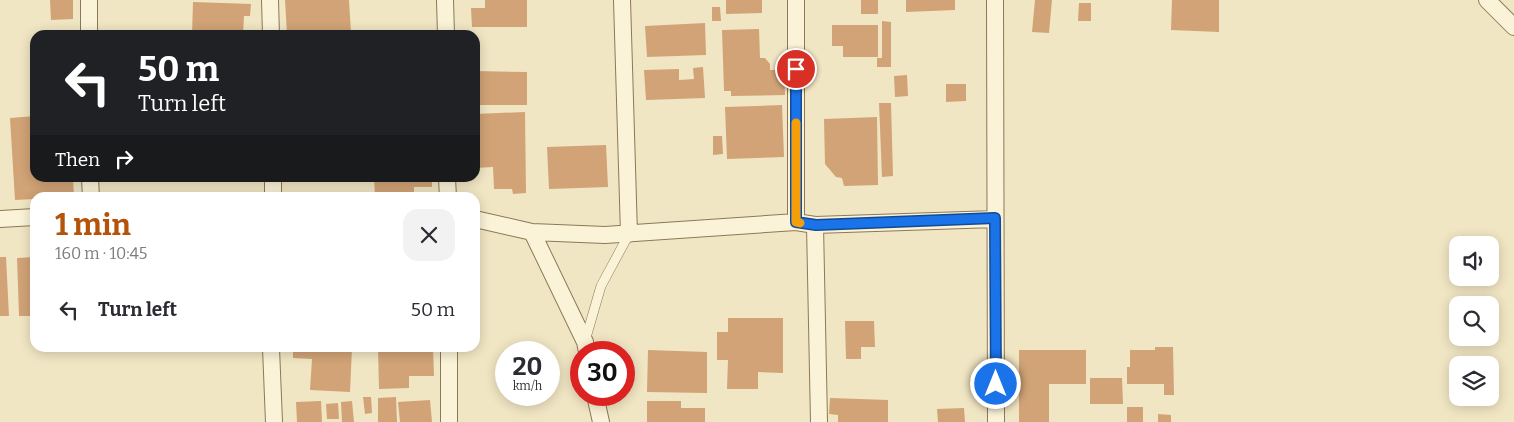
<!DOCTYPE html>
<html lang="en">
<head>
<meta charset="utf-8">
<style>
  :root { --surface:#fff; --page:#f2f2f3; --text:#2b2b33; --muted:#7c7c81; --accent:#b45309 }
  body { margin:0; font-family:Bitter,serif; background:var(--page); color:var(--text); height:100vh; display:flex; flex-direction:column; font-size:19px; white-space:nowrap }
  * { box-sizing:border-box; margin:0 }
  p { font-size:16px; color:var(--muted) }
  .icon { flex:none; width:28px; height:28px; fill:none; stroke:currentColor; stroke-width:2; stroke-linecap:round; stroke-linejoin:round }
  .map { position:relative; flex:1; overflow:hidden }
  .side { position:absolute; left:30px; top:192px; width:450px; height:160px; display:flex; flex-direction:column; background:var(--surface); border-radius:15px; box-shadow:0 2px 12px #0003 }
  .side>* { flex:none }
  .top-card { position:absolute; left:30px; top:30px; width:450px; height:152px; border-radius:15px; box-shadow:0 2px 12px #0003; background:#202124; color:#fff; overflow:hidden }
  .tools { position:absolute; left:1449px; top:236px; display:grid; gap:10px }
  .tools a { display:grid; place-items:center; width:50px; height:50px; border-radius:10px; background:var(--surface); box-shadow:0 2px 12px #0003; font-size:25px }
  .speed { position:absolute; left:495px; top:341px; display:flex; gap:10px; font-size:25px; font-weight:700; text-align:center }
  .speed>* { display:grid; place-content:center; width:65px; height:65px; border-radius:50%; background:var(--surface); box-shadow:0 2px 12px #0003; line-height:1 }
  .speed small { font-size:12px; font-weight:400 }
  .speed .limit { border:8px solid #d22; background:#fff; color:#111 }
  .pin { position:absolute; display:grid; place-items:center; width:42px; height:42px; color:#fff; margin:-21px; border:2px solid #fff; border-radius:50%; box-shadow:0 1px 5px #0007 }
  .me { position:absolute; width:55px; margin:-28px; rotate:0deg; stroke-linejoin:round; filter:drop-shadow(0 0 4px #0008) }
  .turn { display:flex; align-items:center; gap:18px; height:105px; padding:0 25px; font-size:22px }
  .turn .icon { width:65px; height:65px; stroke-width:2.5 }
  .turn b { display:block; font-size:35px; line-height:42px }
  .then { display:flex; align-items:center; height:48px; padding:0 25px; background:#0003; gap:10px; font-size:19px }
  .round { display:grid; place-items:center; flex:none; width:52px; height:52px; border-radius:15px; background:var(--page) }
  .headline { display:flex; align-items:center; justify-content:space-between; height:85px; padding:0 25px }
  h1 { font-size:30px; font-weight:700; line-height:38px; color:var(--accent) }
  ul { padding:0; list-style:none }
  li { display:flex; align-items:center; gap:15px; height:65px; padding:0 25px }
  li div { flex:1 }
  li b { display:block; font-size:19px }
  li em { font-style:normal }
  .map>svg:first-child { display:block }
  .building { fill:#d1a376 }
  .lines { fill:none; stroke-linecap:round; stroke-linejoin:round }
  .service-casing { stroke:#8c7858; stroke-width:10 }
  .minor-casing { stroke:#8c7858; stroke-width:18 }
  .service { stroke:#fbf3d7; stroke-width:9 }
  .minor { stroke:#fbf3d7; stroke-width:16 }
  .route-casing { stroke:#114b97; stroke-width:12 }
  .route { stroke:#1a73e8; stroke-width:9 }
  .slow { stroke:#f59e0b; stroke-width:9 }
</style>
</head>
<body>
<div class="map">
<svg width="1514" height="422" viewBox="0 0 1514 422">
  <rect width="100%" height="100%" fill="#f1e6c3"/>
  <!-- building -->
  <path class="building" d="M 50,0 L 73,0 L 73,19 L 51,20 Z
    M 285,0 L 349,0 L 351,33 L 287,35 Z
    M 485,0 L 527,0 L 527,27 L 472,27 L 471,8 L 485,8 Z
    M 726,0 L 762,0 L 762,13 L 726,14 Z
    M 861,0 L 878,0 L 878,14 L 861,14 Z
    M 906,0 L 955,0 L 955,10 L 906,12 Z
    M 1035,0 L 1052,0 L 1049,33 L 1032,32 Z
    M 1172,0 L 1219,0 L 1219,32 L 1171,30 Z
    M 193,2 L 251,4 L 250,16 L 244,16 L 243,35 L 192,35 Z
    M 1079,3 L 1091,3 L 1091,21 L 1078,21 Z
    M 712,7 L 720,7 L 721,21 L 712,21 Z
    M 882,21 L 891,22 L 891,67 L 877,67 L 877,58 L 882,58 Z
    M 705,23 L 706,55 L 647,57 L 645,26 Z
    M 832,25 L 878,25 L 878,57 L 843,57 L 843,46 L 832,46 Z
    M 759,29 L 760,58 L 765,58 L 770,64 L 770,70 L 784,70 L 785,95 L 731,96 L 731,91 L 724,91 L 722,30 Z
    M 703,67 L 705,98 L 646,100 L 644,70 L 679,69 L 679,80 L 694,79 L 693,68 Z
    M 475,71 L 527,72 L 527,105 L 475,105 Z
    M 907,75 L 908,96 L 895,97 L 894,76 Z
    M 946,84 L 966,84 L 966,101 L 946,102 Z
    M 879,103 L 891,103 L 893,176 L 882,177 Z
    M 782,105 L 784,157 L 727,159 L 725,107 Z
    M 525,112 L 526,193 L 513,194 L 512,189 L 494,189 L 493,167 L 475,168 L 475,114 Z
    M 35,116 L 35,178 L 73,178 L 74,197 L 15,200 L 10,118 Z
    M 877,117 L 878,185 L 844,186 L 842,178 L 836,177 L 825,164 L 824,119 Z
    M 713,136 L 722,136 L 723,154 L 713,155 Z
    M 606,145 L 608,187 L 549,189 L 547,147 Z
    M 374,178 L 432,178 L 432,187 L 414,187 L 414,195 L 375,196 Z
    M 0,257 L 6,257 L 9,316 L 0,316 Z
    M 35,257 L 35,316 L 19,316 L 17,258 Z
    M 728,318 L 783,318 L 783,373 L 758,372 L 758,389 L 727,389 L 728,360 L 717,360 L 717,332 L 728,332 Z
    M 845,321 L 874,321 L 875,347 L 861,347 L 861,359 L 846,359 Z
    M 1155,347 L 1173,347 L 1174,395 L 1164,395 L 1164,384 L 1127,384 L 1127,367 L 1130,367 L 1130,350 L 1155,350 Z
    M 293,348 L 352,348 L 350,392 L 310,390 L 312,359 L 293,358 Z
    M 378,348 L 433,348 L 434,376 L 409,376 L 409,388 L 379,389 Z
    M 648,350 L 707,352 L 707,393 L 647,392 Z
    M 1019,350 L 1086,350 L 1086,384 L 1049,384 L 1049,422 L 1019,422 Z
    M 1090,378 L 1122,378 L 1123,404 L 1090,404 Z
    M 363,397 L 371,397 L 372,413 L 365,414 Z
    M 396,397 L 397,422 L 378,422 L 378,415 L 385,415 L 378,415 L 378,398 Z
    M 830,398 L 888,400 L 888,422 L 838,422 L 838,415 L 829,414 Z
    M 430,400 L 432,422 L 400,422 L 398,402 Z
    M 321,401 L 322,422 L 297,422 L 296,402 Z
    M 352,401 L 354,422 L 342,422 L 341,402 Z
    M 647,401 L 681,401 L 681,408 L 705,408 L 705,422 L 647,422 Z
    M 338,403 L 339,419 L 327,419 L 326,404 Z
    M 1127,407 L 1143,407 L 1143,422 L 1127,422 Z
    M 964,408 L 965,422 L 938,422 L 937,409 Z
    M 1158,414 L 1171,415 L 1171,422 L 1158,422 Z"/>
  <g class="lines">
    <defs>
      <path id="service" d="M 585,341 L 601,286 L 629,234"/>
      <path id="minor" d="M 89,0 L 89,35
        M 270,0 L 271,35
        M 445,0 L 446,35
        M 622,0 L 629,234
        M 796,0 L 796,222
        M 995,0 L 996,422
        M 1487,0 L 1514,27
        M 90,178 L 91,198
        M 273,178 L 273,198
        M 447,178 L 448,198
        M 0,219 L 35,217
        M 475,219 L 532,232 L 605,235 L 796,222 L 815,225 L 995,219
        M 815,225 L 819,422
        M 532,232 L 585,342 L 587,352
        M 271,348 L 274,422
        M 449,348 L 449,422
        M 595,395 L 601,422"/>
    </defs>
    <!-- service casing -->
    <use href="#service" class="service-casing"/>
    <!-- minor casing -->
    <use href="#minor" class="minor-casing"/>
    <!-- service -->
    <use href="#service" class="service"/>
    <!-- minor -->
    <use href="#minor" class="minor"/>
  </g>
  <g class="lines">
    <defs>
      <path id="route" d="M 796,69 L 796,222 L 816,225 L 995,218 L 996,384"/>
    </defs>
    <!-- route casing -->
    <use href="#route" class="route-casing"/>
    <!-- route -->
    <use href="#route" class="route"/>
    <!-- slow -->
    <path class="slow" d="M 796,123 L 796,222 L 800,223"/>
  </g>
</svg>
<div class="tools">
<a><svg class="icon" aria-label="sound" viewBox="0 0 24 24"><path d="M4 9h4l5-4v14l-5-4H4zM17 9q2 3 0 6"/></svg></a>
<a><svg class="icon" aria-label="search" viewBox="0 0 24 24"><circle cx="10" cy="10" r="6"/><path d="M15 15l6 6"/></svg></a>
<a><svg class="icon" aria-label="layers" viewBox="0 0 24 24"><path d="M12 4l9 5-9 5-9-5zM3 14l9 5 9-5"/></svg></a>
</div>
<div class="speed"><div>20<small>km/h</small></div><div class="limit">30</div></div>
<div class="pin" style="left:796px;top:69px;background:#d93025"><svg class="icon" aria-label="arrive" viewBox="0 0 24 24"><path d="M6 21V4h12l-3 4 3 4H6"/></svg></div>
<svg class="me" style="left:996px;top:384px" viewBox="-20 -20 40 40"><circle r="17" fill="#1a73e8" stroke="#fff" stroke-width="3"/><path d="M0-11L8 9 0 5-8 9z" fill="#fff"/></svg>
<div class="top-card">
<div class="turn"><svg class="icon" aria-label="left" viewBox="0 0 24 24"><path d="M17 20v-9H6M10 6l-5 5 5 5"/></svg><div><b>50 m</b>Turn left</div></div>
<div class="then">Then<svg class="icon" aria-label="right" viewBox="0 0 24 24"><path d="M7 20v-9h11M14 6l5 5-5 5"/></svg></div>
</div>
<section class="side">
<div class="headline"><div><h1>1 min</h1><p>160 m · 10:45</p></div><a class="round"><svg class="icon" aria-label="close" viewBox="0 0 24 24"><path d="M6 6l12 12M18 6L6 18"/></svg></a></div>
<ul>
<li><svg class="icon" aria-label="left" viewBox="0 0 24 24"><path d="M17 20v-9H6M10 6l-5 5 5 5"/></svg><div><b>Turn left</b></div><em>50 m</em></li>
</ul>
</section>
</div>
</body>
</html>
